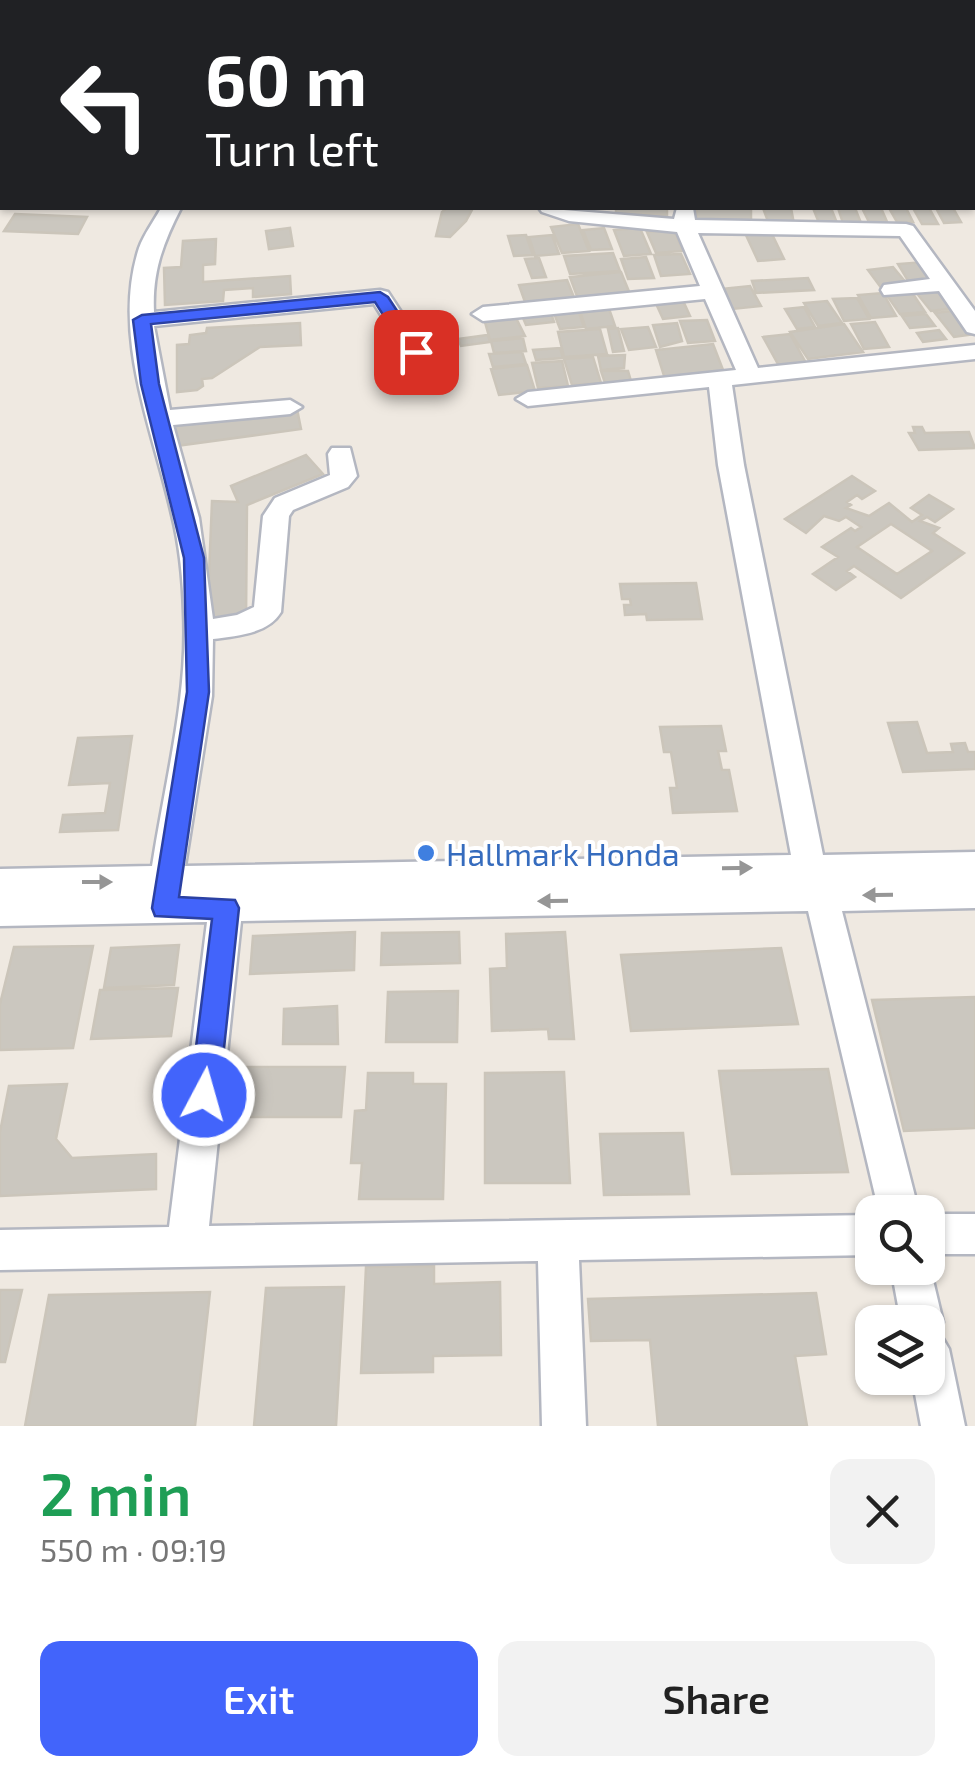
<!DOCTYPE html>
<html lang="en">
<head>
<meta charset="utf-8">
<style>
  :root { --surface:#fff; --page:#f2f2f2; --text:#222; --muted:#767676; --accent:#4264fb }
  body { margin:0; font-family:"Exo 2",sans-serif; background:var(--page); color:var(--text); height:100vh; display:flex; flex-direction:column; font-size:38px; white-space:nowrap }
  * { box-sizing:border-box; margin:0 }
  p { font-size:32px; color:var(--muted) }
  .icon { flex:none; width:55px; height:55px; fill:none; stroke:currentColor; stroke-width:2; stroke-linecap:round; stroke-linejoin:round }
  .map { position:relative; height:1426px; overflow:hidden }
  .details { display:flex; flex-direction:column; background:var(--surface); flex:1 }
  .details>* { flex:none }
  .hud { position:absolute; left:0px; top:0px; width:975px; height:210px; box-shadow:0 2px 8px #0004; background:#202124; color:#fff; overflow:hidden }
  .controls { position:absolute; left:855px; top:1195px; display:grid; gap:20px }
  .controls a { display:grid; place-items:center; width:90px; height:90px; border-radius:20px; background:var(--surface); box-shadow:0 2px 8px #0004; font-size:50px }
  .pin { position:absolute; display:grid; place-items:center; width:85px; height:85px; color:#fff; margin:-42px; border-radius:20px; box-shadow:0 5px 15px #0006 }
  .me { position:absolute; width:110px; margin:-55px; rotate:6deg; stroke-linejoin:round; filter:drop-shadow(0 0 8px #0008) }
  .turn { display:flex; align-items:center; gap:35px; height:210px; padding:0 40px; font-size:45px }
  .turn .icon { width:130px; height:130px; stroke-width:2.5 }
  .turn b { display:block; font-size:70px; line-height:85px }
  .round { display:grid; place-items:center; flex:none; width:105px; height:105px; border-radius:20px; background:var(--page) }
  .headline { display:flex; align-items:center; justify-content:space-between; height:170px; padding:0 40px }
  h1 { font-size:60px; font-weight:600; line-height:75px; color:#1e9e55 }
  .primary-button { display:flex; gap:20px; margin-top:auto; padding:20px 40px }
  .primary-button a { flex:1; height:115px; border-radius:20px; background:var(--accent); color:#fff; font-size:40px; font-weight:600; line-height:115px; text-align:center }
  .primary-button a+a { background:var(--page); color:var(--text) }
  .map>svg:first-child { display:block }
  .building { fill:#cbc7bf; stroke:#cbc5ba; stroke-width:2.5; fill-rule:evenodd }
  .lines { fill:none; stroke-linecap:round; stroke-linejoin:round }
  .minor-casing { stroke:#b4b7c1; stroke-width:5 }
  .minor { fill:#fff; fill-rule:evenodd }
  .oneway { fill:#969696 }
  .route { fill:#4264fb; stroke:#2b41a3; stroke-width:2.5 }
  .shop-dot { fill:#3f7fe0; stroke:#fff; stroke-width:4 }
  .labels { text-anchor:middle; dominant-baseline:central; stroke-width:8; stroke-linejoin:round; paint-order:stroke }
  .shop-label { font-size:32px; fill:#366cbe; stroke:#fff; text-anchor:start }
</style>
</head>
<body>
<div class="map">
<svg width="975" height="1426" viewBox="0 0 975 1426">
  <rect width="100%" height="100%" fill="#efe9e1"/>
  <!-- building -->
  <path class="building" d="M 447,208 L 473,208 L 466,221 L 450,237 L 436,236 L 442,212 Z
    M 616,208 L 667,208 L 667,215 L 616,213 Z
    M 697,208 L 751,208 L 751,224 L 697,221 Z
    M 763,208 L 791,208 L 794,224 L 769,224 Z
    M 813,208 L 831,208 L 837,223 L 819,223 Z
    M 838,208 L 855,208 L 861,223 L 843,223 Z
    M 862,208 L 881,208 L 888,224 L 870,224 Z
    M 889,208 L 906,208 L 913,222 L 897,222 Z
    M 913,208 L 929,208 L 938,224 L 922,224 Z
    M 936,208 L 953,208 L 961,222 L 944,223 Z
    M 15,214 L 87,217 L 78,234 L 4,231 Z
    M 578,224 L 589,251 L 562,253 L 551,227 Z
    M 290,228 L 293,246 L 269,249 L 266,231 Z
    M 604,228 L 612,249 L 591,250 L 583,230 Z
    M 640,228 L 651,254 L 624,256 L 614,230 Z
    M 674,230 L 683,251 L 656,253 L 647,232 Z
    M 771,232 L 784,259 L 758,261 L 745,233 Z
    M 526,235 L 533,255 L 514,256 L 508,236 Z
    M 552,235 L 559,254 L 535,256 L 529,237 Z
    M 216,239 L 215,264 L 203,265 L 203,282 L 290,276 L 291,294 L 253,297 L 253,288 L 224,290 L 223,301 L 165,305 L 164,268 L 181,267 L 183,241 Z
    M 613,253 L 620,271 L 570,274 L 564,256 Z
    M 681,254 L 690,274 L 661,276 L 654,255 Z
    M 646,257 L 654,278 L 628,279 L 621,259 Z
    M 539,258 L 546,277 L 532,278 L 525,259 Z
    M 925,262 L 938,282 L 910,284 L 898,264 Z
    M 893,267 L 908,285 L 882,289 L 868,270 Z
    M 621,272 L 630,294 L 578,299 L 570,277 Z
    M 808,278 L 814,290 L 756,293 L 752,281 Z
    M 567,280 L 575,300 L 526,305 L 519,285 Z
    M 750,286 L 761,306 L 732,309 L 721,289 Z
    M 939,288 L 955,308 L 931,311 L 915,291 Z
    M 911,291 L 925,312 L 900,314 L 886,294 Z
    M 883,293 L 896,316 L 871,318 L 858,295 Z
    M 680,294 L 690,316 L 663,319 L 653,297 Z
    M 857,298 L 869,319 L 844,321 L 833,299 Z
    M 827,301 L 842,323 L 818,326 L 804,303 Z
    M 607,303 L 615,326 L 586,329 L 578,305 Z
    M 577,306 L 584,327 L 560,329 L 552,308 Z
    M 804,307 L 815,327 L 797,329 L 785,309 Z
    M 550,310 L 554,322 L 526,325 L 521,313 Z
    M 960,310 L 975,331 L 975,334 L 954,337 L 935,313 Z
    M 513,312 L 525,336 L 490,340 L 483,315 Z
    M 926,314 L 935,326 L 910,328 L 902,316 Z
    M 707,320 L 715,341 L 688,343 L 680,321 Z
    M 875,322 L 889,347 L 864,349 L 851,324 Z
    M 300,323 L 301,345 L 260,347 L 212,378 L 202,379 L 203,386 L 197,390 L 177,392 L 177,345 L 189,344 L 190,335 L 206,333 L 207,328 Z
    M 677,323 L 682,341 L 660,347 L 653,325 Z
    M 844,324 L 863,352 L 808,359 L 790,332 Z
    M 648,327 L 656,347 L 629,350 L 621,329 Z
    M 618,328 L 624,351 L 613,352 L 608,329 Z
    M 600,329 L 607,354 L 564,357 L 558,332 Z
    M 939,330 L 946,339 L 923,342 L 917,333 Z
    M 790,334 L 806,363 L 779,366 L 763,337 Z
    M 488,335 L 490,342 L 461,346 L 458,339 Z
    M 523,338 L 526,351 L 494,353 L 491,341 Z
    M 713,344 L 725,375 L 665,379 L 656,350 Z
    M 560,348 L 563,358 L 536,360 L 533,350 Z
    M 522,352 L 526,364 L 493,367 L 489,354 Z
    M 625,355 L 624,368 L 601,370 L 598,356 Z
    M 593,357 L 601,383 L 572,385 L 564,359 Z
    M 562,361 L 568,386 L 538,388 L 532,363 Z
    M 527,365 L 535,391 L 499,395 L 491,369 Z
    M 601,371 L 628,371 L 631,381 L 605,383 Z
    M 297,409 L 301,429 L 176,446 L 174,426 Z
    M 913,427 L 922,427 L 925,433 L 969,432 L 975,448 L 919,450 L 909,433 L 915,433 Z
    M 306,455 L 323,474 L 247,505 L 246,620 L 207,623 L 212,501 L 238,502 L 231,486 Z
    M 852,476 L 875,491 L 862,499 L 857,495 L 847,502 L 851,505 L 846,508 L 869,516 L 889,503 L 912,522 L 922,515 L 911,508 L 929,495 L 953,509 L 935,522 L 927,517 L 920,521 L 939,528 L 933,533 L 964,553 L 901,598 L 854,566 L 847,571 L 855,577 L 836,590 L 813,574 L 838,557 L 822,547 L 851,528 L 855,531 L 861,527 L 846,517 L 839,521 L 824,516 L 806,533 L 785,519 ZM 891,524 L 932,551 L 897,574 L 857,547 Z
    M 696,583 L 702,619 L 647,620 L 646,614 L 625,615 L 624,605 L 631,605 L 630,599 L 622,599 L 620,584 Z
    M 917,722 L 927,753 L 953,752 L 951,744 L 965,743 L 968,752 L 975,752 L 975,769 L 903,772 L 888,723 Z
    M 721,726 L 726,751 L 718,751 L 722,770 L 729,770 L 737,811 L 673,813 L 670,788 L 677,788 L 671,752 L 664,752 L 660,727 Z
    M 132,736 L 118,830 L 60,832 L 63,815 L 105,813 L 110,783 L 69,785 L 78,738 Z
    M 355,932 L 354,970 L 250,974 L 253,936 Z
    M 459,932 L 460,963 L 381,965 L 382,933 Z
    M 565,932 L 574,1039 L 549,1039 L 548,1029 L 492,1031 L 490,969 L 507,968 L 506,934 Z
    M 179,945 L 174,985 L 104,988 L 111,948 Z
    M 93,946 L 73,1048 L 0,1050 L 0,1004 L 14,947 Z
    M 781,948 L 798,1024 L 631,1031 L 621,955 Z
    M 178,988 L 171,1036 L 91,1039 L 100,990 Z
    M 458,991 L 457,1042 L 386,1042 L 388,992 Z
    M 975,997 L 975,1128 L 904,1131 L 872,1000 Z
    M 337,1006 L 338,1044 L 283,1044 L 284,1009 Z
    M 241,1067 L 345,1067 L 341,1117 L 234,1117 Z
    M 828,1069 L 848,1172 L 732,1174 L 719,1071 Z
    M 564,1072 L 570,1183 L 485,1183 L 485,1073 Z
    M 368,1073 L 413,1073 L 413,1084 L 446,1084 L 443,1199 L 359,1199 L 362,1163 L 351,1163 L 355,1111 L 366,1110 Z
    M 67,1084 L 56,1139 L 72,1158 L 156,1154 L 156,1189 L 0,1196 L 0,1132 L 9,1086 Z
    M 683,1133 L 689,1194 L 604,1195 L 600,1134 Z
    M 434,1266 L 434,1284 L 500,1282 L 501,1355 L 433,1356 L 433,1372 L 361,1373 L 366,1267 Z
    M 344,1287 L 336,1426 L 254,1426 L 266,1288 Z
    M 0,1290 L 22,1290 L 5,1362 L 0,1362 Z
    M 210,1292 L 195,1426 L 25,1426 L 49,1295 Z
    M 816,1293 L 826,1354 L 795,1356 L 807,1426 L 658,1426 L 650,1340 L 591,1341 L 588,1299 Z"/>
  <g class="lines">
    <defs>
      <path id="minor" d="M 239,0 L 276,0 L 277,2 L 241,2 Z
        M 421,0 L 447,0 L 448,2 L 423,2 Z
        M 828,0 L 848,0 L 849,2 L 830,2 Z
        M 885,0 L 975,0 L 975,7 L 972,2 Z
        M 972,23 L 975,23 L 975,33 L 972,33 Z
        M 0,53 L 2,53 L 2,63 L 0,63 Z
        M 972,79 L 975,79 L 975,89 L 972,89 Z
        M 972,112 L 975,112 L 975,126 L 972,125 Z
        M 972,184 L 975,184 L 975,196 L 972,196 Z
        M 161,208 L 181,208 C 163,243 152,272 154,312 L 380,290 L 388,292 L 445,379 L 433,386 L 425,384 L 374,304 L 154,326 L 170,410 L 290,400 L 302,407 L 290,414 L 173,425 L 199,518 L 213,619 L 237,615 L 254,607 L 263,516 L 275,498 L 330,475 L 328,454 L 332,448 L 350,448 L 357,476 L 348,487 L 293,510 L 289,516 L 281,612 C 268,634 236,636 213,639 L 212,696 L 185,866 L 791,855 L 718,465 L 709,387 L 528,406 L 516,399 L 528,392 L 736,370 L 705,299 L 483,321 L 472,314 L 483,307 L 700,286 L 677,232 L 569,221 L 542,212 L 539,208 L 674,219 L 677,208 L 693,208 L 695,220 L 906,224 L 913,226 L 975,311 L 975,334 L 967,332 L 939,291 L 884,295 L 881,290 L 884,285 L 930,279 L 900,236 L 698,233 L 758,368 L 975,345 L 975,359 L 732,385 L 744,465 L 823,855 L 975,852 L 975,908 L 842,911 L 919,1212 L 879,1212 L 808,911 L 241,921 L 209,1226 L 872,1215 L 872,1255 L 579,1260 L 586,1426 L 542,1426 L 538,1261 L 0,1270 L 0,1230 L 169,1227 L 207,922 L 0,926 L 0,869 L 152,866 C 165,781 188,697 184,613 C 183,580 180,547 172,515 C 153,430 111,335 139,248 C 144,234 154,221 161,208 Z
        M 928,1214 L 975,1214 L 975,1254 L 928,1254 Z
        M 928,1259 L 943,1322 L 939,1332 L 949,1349 L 965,1426 L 921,1426 L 912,1378 L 928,1378 L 928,1322 L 901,1322 L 891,1268 L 928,1268 Z"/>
    </defs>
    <!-- minor casing -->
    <use href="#minor" class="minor-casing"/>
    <!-- minor -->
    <use href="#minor" class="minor"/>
  </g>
  <!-- one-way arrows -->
  <defs><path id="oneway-solid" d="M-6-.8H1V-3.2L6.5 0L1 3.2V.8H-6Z" transform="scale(2.5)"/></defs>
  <g class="oneway">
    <use href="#oneway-solid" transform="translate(737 868) rotate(-1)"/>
    <use href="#oneway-solid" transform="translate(97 882)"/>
    <use href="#oneway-solid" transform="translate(878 895) rotate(179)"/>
    <use href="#oneway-solid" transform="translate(553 901) rotate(179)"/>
  </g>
  <!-- route -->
  <path class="route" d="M 380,292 L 388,297 L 424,352 L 422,356 L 409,356 L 375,302 L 151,324 L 159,384 L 204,558 L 209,692 L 179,897 L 235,900 L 239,908 L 219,1095 L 214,1104 L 204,1108 L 195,1104 L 190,1095 L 212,919 L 155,916 L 152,908 L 187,692 L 184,558 L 141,384 L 133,320 L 142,315 Z"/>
  <!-- markers -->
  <circle class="shop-dot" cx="426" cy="853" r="10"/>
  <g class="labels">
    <!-- shop labels -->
    <g class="shop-label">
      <text x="446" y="853">Hallmark Honda</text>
    </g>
  </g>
</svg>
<div class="controls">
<a><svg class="icon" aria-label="search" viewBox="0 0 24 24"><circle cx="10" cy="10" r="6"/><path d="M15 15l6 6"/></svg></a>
<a><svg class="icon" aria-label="layers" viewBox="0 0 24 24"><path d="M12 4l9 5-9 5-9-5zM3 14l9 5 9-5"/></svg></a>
</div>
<div class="pin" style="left:416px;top:352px;background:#d93025"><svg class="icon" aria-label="arrive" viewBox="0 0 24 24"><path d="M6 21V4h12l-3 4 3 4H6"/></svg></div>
<svg class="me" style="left:204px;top:1095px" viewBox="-20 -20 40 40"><circle r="17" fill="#4264fb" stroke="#fff" stroke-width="3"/><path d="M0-11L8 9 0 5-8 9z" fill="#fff"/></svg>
<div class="hud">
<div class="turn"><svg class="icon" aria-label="left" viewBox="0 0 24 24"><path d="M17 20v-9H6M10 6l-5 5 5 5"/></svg><div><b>60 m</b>Turn left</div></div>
</div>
</div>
<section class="details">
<div class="headline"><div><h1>2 min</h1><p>550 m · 09:19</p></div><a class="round"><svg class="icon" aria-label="close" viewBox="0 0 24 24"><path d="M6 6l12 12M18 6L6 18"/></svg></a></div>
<div class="primary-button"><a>Exit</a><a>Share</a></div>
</section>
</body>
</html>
